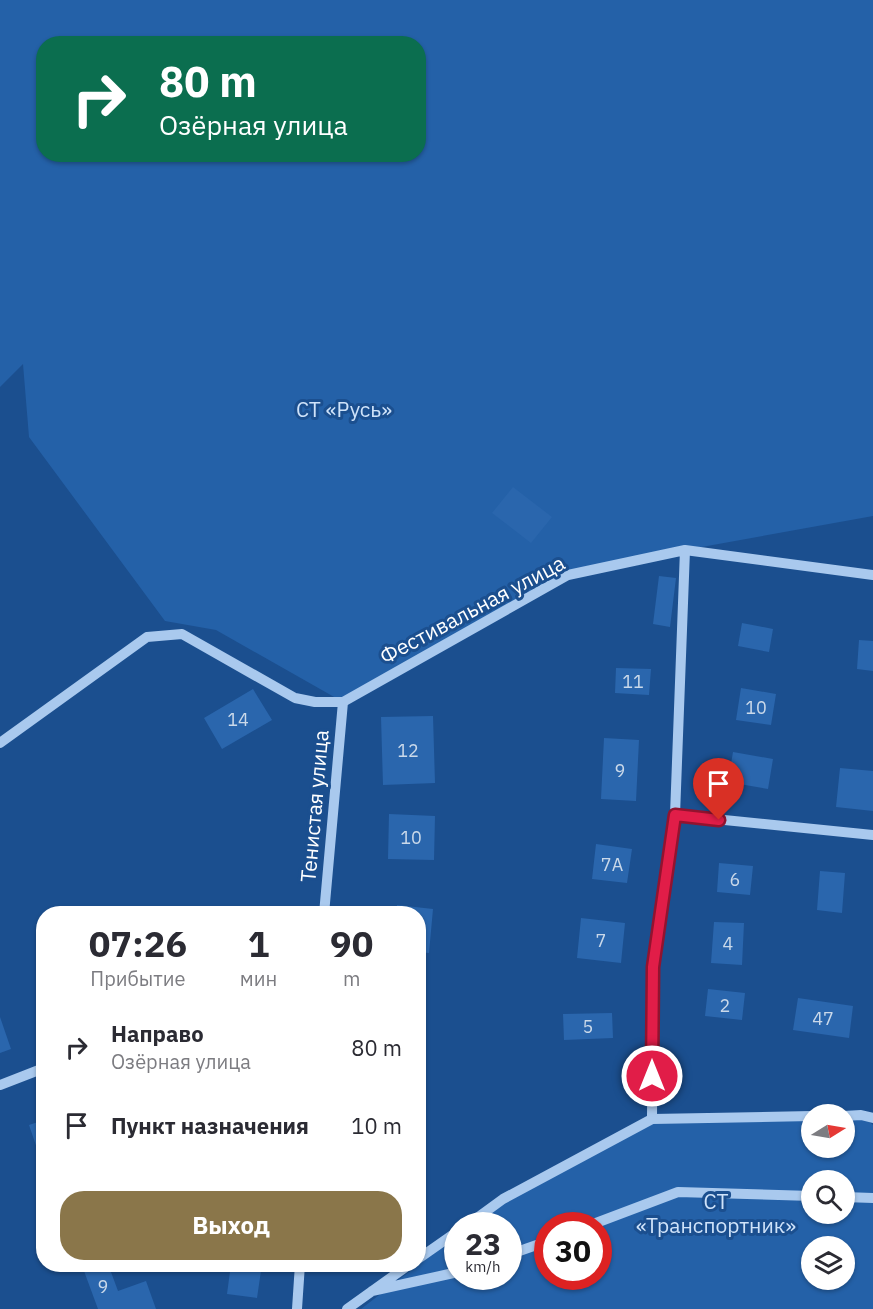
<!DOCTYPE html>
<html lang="ru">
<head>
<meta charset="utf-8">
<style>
  :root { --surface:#fff; --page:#f2f2f3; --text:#2b2b33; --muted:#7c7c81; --accent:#8a764a }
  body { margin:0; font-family:"IBM Plex Sans",sans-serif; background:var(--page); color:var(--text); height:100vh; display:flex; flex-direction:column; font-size:22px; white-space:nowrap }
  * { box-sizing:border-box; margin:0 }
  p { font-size:20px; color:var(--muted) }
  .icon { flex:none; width:33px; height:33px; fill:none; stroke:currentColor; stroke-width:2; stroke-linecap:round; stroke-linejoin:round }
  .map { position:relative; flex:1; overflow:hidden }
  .side { position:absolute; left:36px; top:906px; width:390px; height:366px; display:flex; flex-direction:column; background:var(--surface); border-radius:24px; box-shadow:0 2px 4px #0004 }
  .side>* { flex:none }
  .banner { position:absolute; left:36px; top:36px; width:390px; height:126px; border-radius:24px; box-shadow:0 2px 4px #0004; background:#0b6e4f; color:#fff; overflow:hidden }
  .needle { width:39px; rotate:79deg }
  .tools { position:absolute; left:801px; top:1104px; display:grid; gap:12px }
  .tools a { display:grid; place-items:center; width:54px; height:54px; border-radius:50%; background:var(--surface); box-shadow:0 2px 4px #0004; font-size:30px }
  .speed { position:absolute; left:444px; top:1212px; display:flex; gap:12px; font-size:30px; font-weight:700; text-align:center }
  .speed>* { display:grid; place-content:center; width:78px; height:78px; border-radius:50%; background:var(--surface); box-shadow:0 2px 4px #0004; line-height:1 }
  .speed small { font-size:15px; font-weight:400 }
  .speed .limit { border:9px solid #d22; background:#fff; color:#111 }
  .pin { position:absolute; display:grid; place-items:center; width:51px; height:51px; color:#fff; margin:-62px -26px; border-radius:50% 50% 50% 0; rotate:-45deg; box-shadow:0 0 6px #0007 }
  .pin .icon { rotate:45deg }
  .me { position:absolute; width:66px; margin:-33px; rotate:0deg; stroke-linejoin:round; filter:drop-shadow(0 0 4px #0008) }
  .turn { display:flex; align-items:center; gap:21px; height:126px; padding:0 24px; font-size:27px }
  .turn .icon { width:78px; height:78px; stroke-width:2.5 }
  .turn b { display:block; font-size:42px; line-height:51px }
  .eta { display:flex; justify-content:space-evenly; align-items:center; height:102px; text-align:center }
  .eta b { font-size:36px; font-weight:700; line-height:42px }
  .button { display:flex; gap:12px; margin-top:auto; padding:12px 24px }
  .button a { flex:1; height:69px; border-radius:24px; background:var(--accent); color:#fff; font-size:24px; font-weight:700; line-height:69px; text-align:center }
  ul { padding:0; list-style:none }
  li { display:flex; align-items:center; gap:18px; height:78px; padding:0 24px }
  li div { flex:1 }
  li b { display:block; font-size:22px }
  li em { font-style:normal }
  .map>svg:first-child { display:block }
  .green { fill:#2461a8; fill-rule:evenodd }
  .building { fill:#2a66ad }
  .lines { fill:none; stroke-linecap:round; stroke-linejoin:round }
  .minor { stroke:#a9c9ee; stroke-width:10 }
  .route-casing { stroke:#92132f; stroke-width:15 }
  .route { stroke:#e11d48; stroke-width:10 }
  .labels { text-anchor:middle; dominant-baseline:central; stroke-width:6; stroke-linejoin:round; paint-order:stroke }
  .number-label { font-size:18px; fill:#cad9ea }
  .park-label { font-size:21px; fill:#cfe3fa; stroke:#1b4f8f }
  .street-label { font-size:21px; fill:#fff; stroke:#1b4f8f }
</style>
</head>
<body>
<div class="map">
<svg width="873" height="1309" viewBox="0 0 873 1309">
  <rect width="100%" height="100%" fill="#1b4f8f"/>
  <!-- green -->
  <path class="green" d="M 0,0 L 873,0 L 873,516 L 685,550 L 568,575 L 343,702 L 216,630 L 165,621 L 29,437 L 23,364 L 0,387 ZM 44,44 L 418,44 L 418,154 L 44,154 Z
    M 861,1115 L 873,1125 L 873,1309 L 361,1309 L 457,1235 L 458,1276 L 508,1276 L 508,1226 L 469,1225 L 503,1199 L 652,1119 L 811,1116 L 812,1148 L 844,1148 L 845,1116 ZM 812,1180 L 844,1180 L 844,1214 L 812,1214 ZM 548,1226 L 598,1226 L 598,1276 L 548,1276 ZM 812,1246 L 844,1246 L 844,1280 L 812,1280 Z"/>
  <!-- building -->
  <path class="building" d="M 513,487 L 552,517 L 531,543 L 492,513 Z
    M 659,576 L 676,578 L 670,627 L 653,624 Z
    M 742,623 L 773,629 L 769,652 L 738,646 Z
    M 859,640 L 873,641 L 873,671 L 857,669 Z
    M 616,668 L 651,669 L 649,695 L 615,693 Z
    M 741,688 L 776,694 L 771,725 L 736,720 Z
    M 253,689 L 272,720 L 222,749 L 204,718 Z
    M 433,716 L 435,783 L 383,785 L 381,717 Z
    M 604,738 L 639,740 L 636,801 L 601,799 Z
    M 733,752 L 773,759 L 768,789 L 728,782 Z
    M 840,768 L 873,771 L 873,811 L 836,807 Z
    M 389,814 L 435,816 L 434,860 L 388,859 Z
    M 596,844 L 632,849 L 627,883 L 592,879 Z
    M 719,863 L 753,866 L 750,895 L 717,892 Z
    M 820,871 L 845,873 L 842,913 L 817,910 Z
    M 397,905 L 433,909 L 429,953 L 418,952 L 418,914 L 396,914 Z
    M 244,906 L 247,914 L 222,914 L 222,913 Z
    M 581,918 L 625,923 L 621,963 L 577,958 Z
    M 714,922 L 744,923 L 742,965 L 711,963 Z
    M 708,989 L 745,993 L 742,1020 L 705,1016 Z
    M 798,998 L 853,1006 L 849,1038 L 793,1030 Z
    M 612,1013 L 613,1038 L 564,1040 L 563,1014 Z
    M 0,1017 L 11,1049 L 0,1053 Z
    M 44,1120 L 44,1159 L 41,1160 L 29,1125 Z
    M 101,1264 L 108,1264 L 118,1291 L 146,1281 L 156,1309 L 98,1309 L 84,1271 Z
    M 231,1264 L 262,1264 L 257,1298 L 227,1294 Z"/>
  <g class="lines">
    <!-- minor -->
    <path class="minor" d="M 0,743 L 147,637 L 182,634 L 295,698 L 315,702 L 343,702 L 568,575 L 685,550 L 873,575
      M 675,815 L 873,835
      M 324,914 L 343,702
      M 0,1085 L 44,1068
      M 844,1116 L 861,1115 L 873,1118
      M 652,1119 L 653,967 L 675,815 L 685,550
      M 844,1197 L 873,1198
      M 466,1226 L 503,1199 L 652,1119 L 812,1116
      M 588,1226 L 678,1192 L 812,1196
      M 508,1255 L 548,1241
      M 418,1259 L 458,1231
      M 372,1291 L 458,1272
      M 297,1309 L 300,1264
      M 347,1309 L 410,1264"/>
  </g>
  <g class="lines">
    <defs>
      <path id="route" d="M 652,1076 L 653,967 L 675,815 L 719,820"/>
    </defs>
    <!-- route casing -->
    <use href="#route" class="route-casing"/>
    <!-- route -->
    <use href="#route" class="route"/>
  </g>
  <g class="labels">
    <!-- number labels -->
    <g class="number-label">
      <text x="633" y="681">11</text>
      <text x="756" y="707">10</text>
      <text x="238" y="719">14</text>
      <text x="408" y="750">12</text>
      <text x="620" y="770">9</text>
      <text x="411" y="837">10</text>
      <text x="612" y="864">7А</text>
      <text x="735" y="879">6</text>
      <text x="601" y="940">7</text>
      <text x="728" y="943">4</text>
      <text x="725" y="1005">2</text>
      <text x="823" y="1018">47</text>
      <text x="588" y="1026">5</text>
      <text x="103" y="1286">9</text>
    </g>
    <!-- park labels -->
    <g class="park-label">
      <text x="344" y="409">СТ «Русь»</text>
      <text x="716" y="1201">СТ<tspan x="716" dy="24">«Транспортник»</tspan></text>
    </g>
    <!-- street labels -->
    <g class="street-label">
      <text transform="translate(472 609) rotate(-28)">Фестивальная улица</text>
      <text transform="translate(314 806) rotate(-85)">Тенистая улица</text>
    </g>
  </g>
</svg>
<div class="tools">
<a><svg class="needle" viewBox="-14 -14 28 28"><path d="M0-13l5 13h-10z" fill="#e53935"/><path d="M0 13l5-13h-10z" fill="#7c7c81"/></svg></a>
<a><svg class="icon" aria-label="search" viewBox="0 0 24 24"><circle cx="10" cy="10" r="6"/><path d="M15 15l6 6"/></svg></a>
<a><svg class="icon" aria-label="layers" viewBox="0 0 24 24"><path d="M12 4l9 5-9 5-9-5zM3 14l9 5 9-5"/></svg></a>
</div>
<div class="speed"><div>23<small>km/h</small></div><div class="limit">30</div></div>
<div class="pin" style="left:719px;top:820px;background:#d93025"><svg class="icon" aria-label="arrive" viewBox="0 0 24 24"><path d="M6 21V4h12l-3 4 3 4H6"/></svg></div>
<svg class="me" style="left:652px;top:1076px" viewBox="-20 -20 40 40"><circle r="17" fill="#e11d48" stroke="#fff" stroke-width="3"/><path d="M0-11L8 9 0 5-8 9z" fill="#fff"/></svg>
<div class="banner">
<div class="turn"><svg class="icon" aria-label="right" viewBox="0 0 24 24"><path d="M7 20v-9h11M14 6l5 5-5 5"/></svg><div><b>80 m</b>Озёрная улица</div></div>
</div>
<section class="side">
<div class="eta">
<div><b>07:26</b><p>Прибытие</p></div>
<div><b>1</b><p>мин</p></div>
<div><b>90</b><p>m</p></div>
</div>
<ul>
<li><svg class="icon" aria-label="right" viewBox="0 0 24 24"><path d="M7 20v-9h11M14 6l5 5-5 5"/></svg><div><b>Направо</b><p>Озёрная улица</p></div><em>80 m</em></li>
<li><svg class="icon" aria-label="arrive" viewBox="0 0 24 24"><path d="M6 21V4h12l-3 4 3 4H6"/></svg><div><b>Пункт назначения</b></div><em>10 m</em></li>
</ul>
<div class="button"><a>Выход</a></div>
</section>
</div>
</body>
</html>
